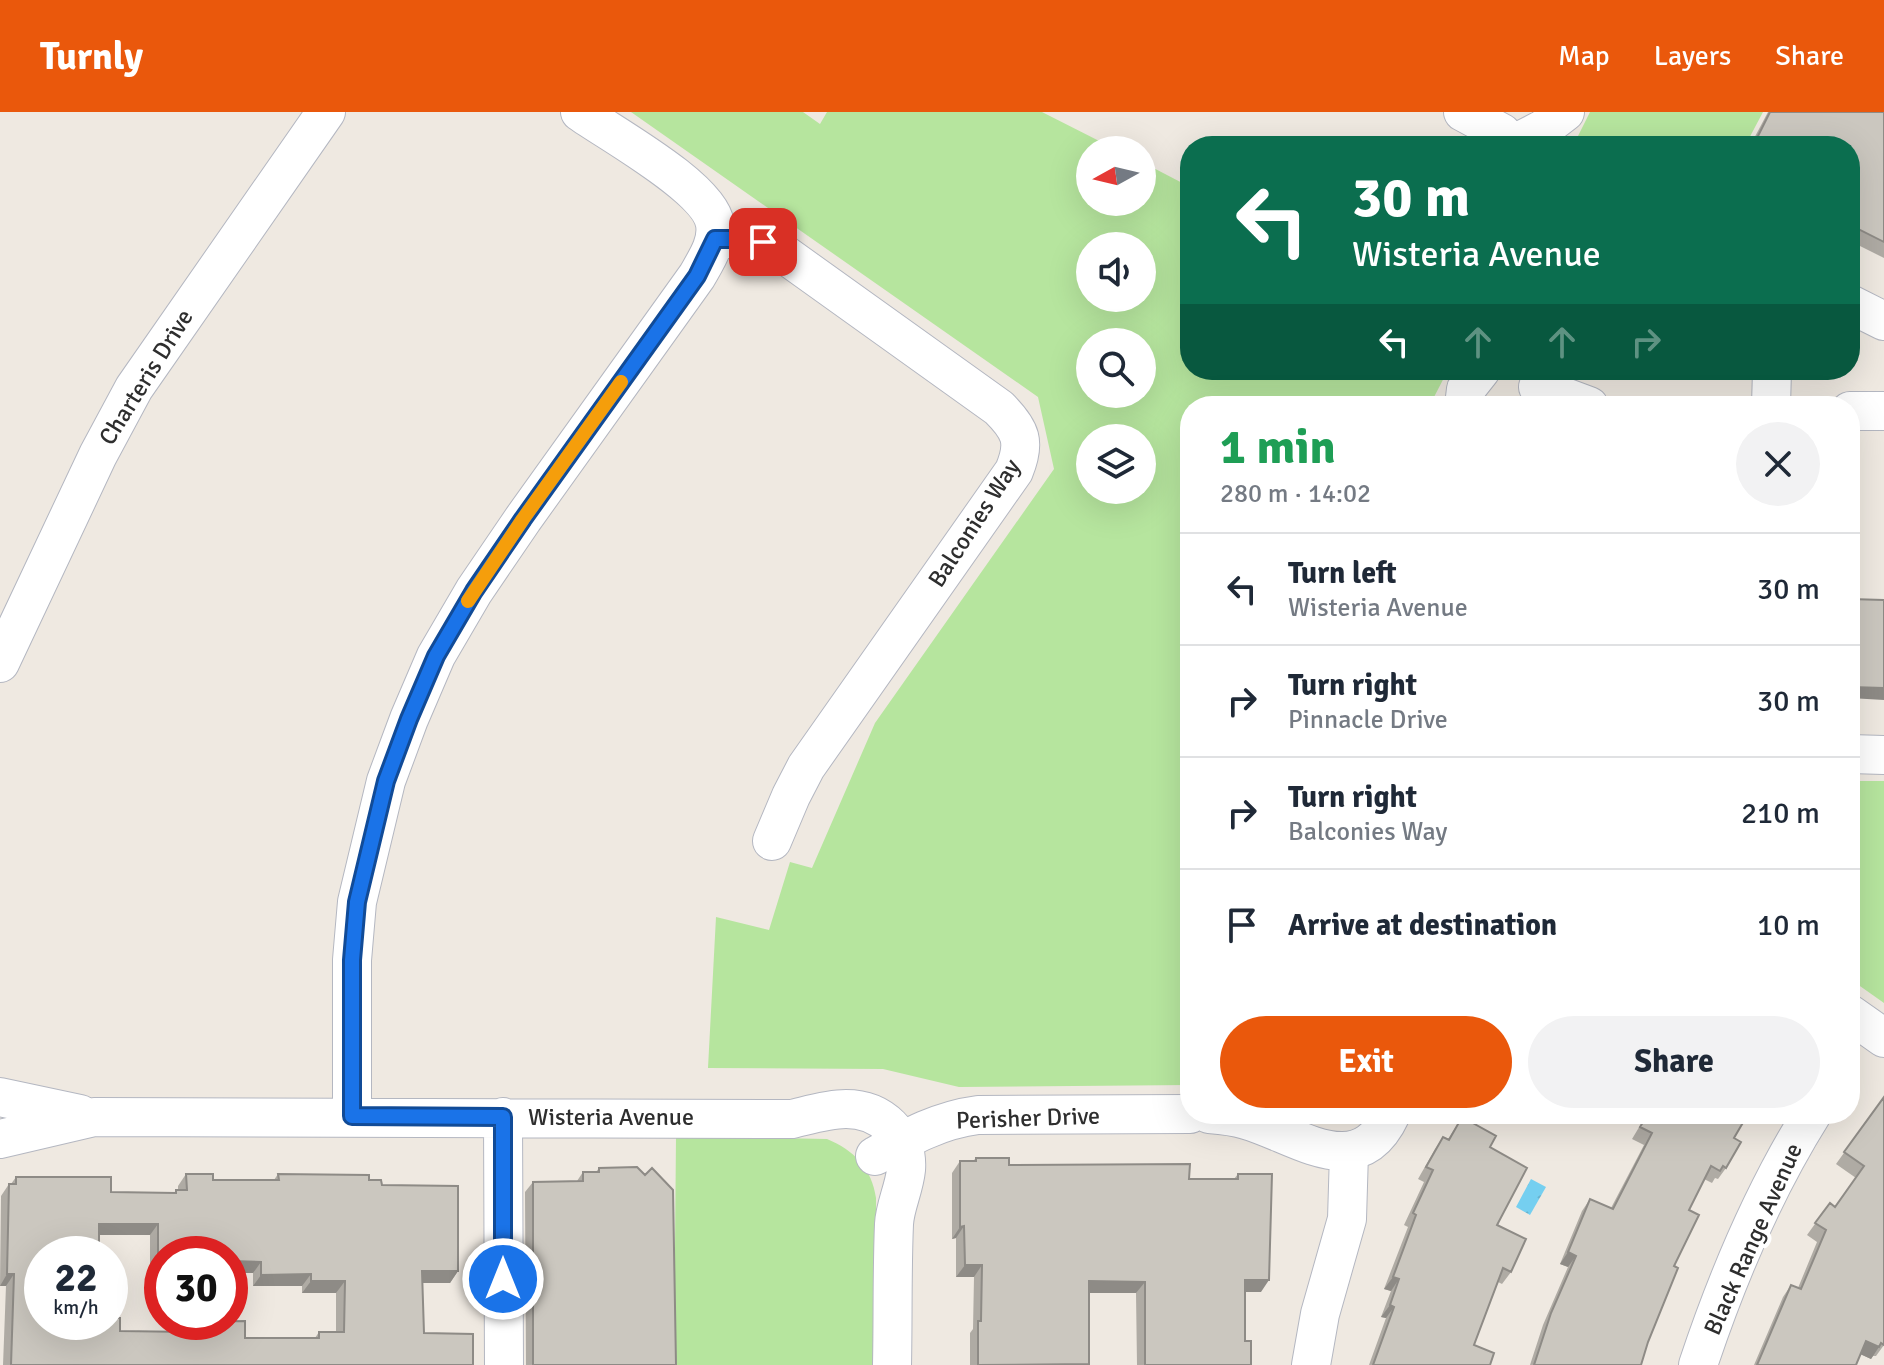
<!DOCTYPE html>
<html lang="en">
<head>
<meta charset="utf-8">
<style>
  :root { --surface:#fff; --page:#f2f2f3; --text:#1f2937; --muted:#747a83; --line:#e0e1e3; --accent:#ea580c }
  body { margin:0; font-family:Signika,sans-serif; background:var(--page); color:var(--text); height:100vh; display:flex; flex-direction:column; font-size:30px; white-space:nowrap }
  * { box-sizing:border-box; margin:0 }
  p { font-size:26px; color:var(--muted) }
  .icon { flex:none; width:44px; height:44px; fill:none; stroke:currentColor; stroke-width:2; stroke-linecap:round; stroke-linejoin:round }
  .map { position:relative; flex:1; overflow:hidden }
  .drawer { position:absolute; left:1180px; top:284px; width:680px; height:728px; display:flex; flex-direction:column; background:var(--surface); border-radius:32px; box-shadow:0 8px 32px #0002 }
  .drawer>* { flex:none }
  .top-card { position:absolute; left:1180px; top:24px; width:680px; height:244px; border-radius:32px; box-shadow:0 8px 32px #0002; background:#0b6e4f; color:#fff; overflow:hidden }
  .needle { width:52px; rotate:262deg }
  .buttons { position:absolute; left:1076px; top:24px; display:grid; gap:16px }
  .buttons a { display:grid; place-items:center; width:80px; height:80px; border-radius:50%; background:var(--surface); box-shadow:0 8px 32px #0002; font-size:40px }
  .speed { position:absolute; left:24px; top:1124px; display:flex; gap:16px; font-size:40px; font-weight:700; text-align:center }
  .speed>* { display:grid; place-content:center; width:104px; height:104px; border-radius:50%; background:var(--surface); box-shadow:0 8px 32px #0002; line-height:1 }
  .speed small { font-size:20px; font-weight:400 }
  .speed .limit { border:12px solid #d22; background:#fff; color:#111 }
  .pin { position:absolute; display:grid; place-items:center; width:68px; height:68px; color:#fff; margin:-34px; border-radius:16px; box-shadow:0 4px 12px #0006 }
  .me { position:absolute; width:88px; margin:-44px; rotate:0deg; stroke-linejoin:round; filter:drop-shadow(0 0 6px #0008) }
  .turn { display:flex; align-items:center; gap:28px; height:168px; padding:0 40px; font-size:36px }
  .turn .icon { width:104px; height:104px; stroke-width:2.5 }
  .turn b { display:block; font-size:56px; line-height:68px }
  .lanes { display:flex; align-items:center; height:76px; padding:0 40px; background:#0003; justify-content:center; gap:40px; direction:ltr }
  .lanes .off { opacity:.35 }
  .round { display:grid; place-items:center; flex:none; width:84px; height:84px; border-radius:42px; background:var(--page) }
  .summary { display:flex; align-items:center; justify-content:space-between; height:136px; padding:0 40px }
  h1 { font-size:48px; font-weight:700; line-height:60px; color:#1e9e55 }
  .action { display:flex; gap:16px; margin-top:auto; padding:16px 40px }
  .action a { flex:1; height:92px; border-radius:48px; background:var(--accent); color:#fff; font-size:32px; font-weight:700; line-height:92px; text-align:center }
  .action a+a { background:var(--page); color:var(--text) }
  ul { padding:0; list-style:none }
  li { display:flex; align-items:center; gap:24px; height:112px; padding:0 40px; border-top:2px solid var(--line) }
  li div { flex:1 }
  li b { display:block; font-size:30px }
  li em { font-style:normal }
  header { display:flex; align-items:center; gap:48px; box-sizing:border-box; height:112px; padding:0 40px; background:var(--accent); color:#fff }
  header strong { font-size:38px }
  nav { display:flex; gap:44px; margin-inline-start:auto; font-size:28px }
  .map>svg:first-child { display:block }
  .park { fill:#b6e59e; fill-rule:evenodd }
  .water { fill:url(#water-ripples) }
  .lines { fill:none; stroke-linecap:round; stroke-linejoin:round }
  .minor-casing { stroke:#b4b7c1; stroke-width:40 }
  .minor { stroke:#fff; stroke-width:38 }
  .wall { fill:#afaba4; fill-rule:evenodd }
  .shaded-wall { fill:#8e8b86 }
  .building { fill:#cbc7bf; stroke:#8e8b86; stroke-width:2; fill-rule:evenodd }
  .route-casing { stroke:#114b97; stroke-width:20 }
  .route { stroke:#1a73e8; stroke-width:14 }
  .slow { stroke:#f59e0b; stroke-width:14 }
  .labels { text-anchor:middle; dominant-baseline:central; stroke-width:8; stroke-linejoin:round; paint-order:stroke }
  .street-label { font-size:24px; fill:#2e2e2e; stroke:#fff }
</style>
</head>
<body>
<header>
<strong>Turnly</strong>
<nav><a>Map</a><a>Layers</a><a>Share</a></nav>
</header>
<div class="map">
<svg width="1884" height="1253" viewBox="0 0 1884 1253">
  <defs>
    <pattern id="water-ripples" width="26" height="14" patternUnits="userSpaceOnUse" patternTransform="scale(2)"><rect width="26" height="14" fill="#75cff0"/><path d="M2 4q2-2 4 0t4 0M15 11q2-2 4 0t4 0" fill="none" stroke="#66b2ce"/></pattern>
  </defs>
  <rect width="100%" height="100%" fill="#efe9e1"/>
  <!-- park -->
  <path class="park" d="M 631,0 L 803,0 L 820,12 L 827,0 L 1042,0 L 1117,38 L 1090,38 L 1090,90 L 1142,90 L 1142,50 L 1190,75 L 1190,258 L 1448,258 L 1433,287 L 1435,294 L 1190,294 L 1190,973 L 959,975 L 883,957 L 708,956 L 716,805 L 769,818 L 790,750 L 812,756 L 875,611 L 1054,357 L 1038,285 ZM 1142,134 L 1142,186 L 1090,186 L 1090,134 ZM 1142,230 L 1142,282 L 1090,282 L 1090,230 ZM 1142,326 L 1142,378 L 1090,378 L 1090,326 Z
    M 1590,0 L 1763,0 L 1745,34 L 1573,34 Z
    M 1850,669 L 1884,669 L 1884,891 L 1850,867 Z
    M 676,1024 L 827,1027 C 854,1038 872,1057 876,1086 L 876,1253 L 674,1253 Z"/>
  <!-- water -->
  <path class="water" d="M 1531,1067 L 1546,1075 L 1530,1103 L 1516,1095 Z"/>
  <g class="lines">
    <defs>
      <path id="minor" d="M 1463,0 L 1502,21 L 1512,34
        M 1512,33 L 1543,17 L 1565,0
        M 715,127 L 750,127 L 777,137 L 999,296 C 1021,318 1026,330 1014,359 L 806,655 L 791,684 L 772,729
        M 1850,192 L 1884,209
        M 1538,275 L 1589,294
        M 1464,294 L 1466,277 L 1481,258
        M 1771,294 L 1772,258
        M 1850,299 L 1884,299
        M 0,551 L 98,343 L 134,276 L 326,0
        M 1850,642 L 1884,643
        M 1850,902 L 1884,926
        M 0,985 L 80,1002
        M 1209,1002 C 1222,1003 1234,1004 1246,1008 C 1298,1023 1358,1073 1391,1002
        M 352,1004 L 352,848 L 357,790 L 386,669 L 409,607 L 436,544 L 474,479 L 523,407 L 697,164 C 706,148 718,131 715,112 C 710,76 611,22 580,0
        M 503,1005 L 504,1253
        M 0,1027 L 94,1005 L 792,1007 C 809,1003 828,997 846,997 C 881,997 909,1023 906,1058 C 904,1077 895,1094 894,1112 C 892,1159 893,1206 892,1253
        M 875,1044 C 909,1025 939,1008 978,1003 L 1190,1002
        M 1311,1253 L 1320,1202 L 1347,1107 L 1349,1041
        M 1698,1253 C 1726,1169 1765,1077 1812,1002"/>
    </defs>
    <!-- minor casing -->
    <use href="#minor" class="minor-casing"/>
    <!-- minor -->
    <use href="#minor" class="minor"/>
  </g>
  <!-- wall -->
  <path class="wall" d="M 1768,0 L 1884,0 L 1884,146 L 1850,129 L 1850,34 L 1750,34 Z
    M 1884,985 L 1884,1233 L 1876,1244 L 1873,1244 L 1871,1247 L 1860,1242 L 1856,1253 L 1754,1253 L 1783,1185 L 1791,1173 L 1798,1176 L 1817,1130 L 1807,1123 L 1830,1091 L 1835,1095 L 1856,1066 L 1836,1052 Z
    M 1647,1002 L 1748,1002 L 1734,1026 L 1726,1056 L 1718,1067 L 1715,1066 L 1712,1071 L 1704,1067 L 1689,1098 L 1674,1154 L 1648,1230 L 1641,1253 L 1530,1253 L 1543,1213 L 1568,1155 L 1560,1152 L 1582,1099 L 1590,1087 L 1611,1096 L 1644,1033 L 1632,1027 Z
    M 1462,1005 L 1490,1035 L 1497,1113 L 1511,1160 L 1502,1172 L 1498,1170 L 1474,1233 L 1490,1253 L 1369,1253 L 1386,1206 L 1381,1205 L 1391,1179 L 1384,1177 L 1408,1115 L 1404,1113 L 1424,1070 L 1418,1067 L 1435,1037 L 1443,1025 L 1448,1027 Z
    M 976,1046 L 1009,1053 L 1189,1067 L 1234,1067 L 1238,1062 L 1261,1180 L 1245,1180 L 1245,1229 L 1251,1253 L 1137,1253 L 1136,1181 L 1089,1181 L 1089,1253 L 970,1253 L 970,1221 L 973,1217 L 974,1165 L 956,1165 L 956,1126 L 952,1127 L 952,1061 L 960,1049 L 973,1049 Z
    M 599,1056 L 676,1253 L 526,1253 L 525,1080 L 533,1070 L 577,1069 L 583,1060 L 596,1060 Z
    M 186,1062 L 213,1068 L 274,1068 L 278,1062 L 369,1068 L 382,1073 L 458,1159 L 450,1171 L 422,1171 L 424,1221 L 473,1253 L 3,1253 L 6,1174 L 0,1174 L 1,1084 L 9,1072 L 11,1072 L 16,1065 L 111,1080 L 174,1081 L 176,1078 L 178,1078 L 178,1074 ZM 99,1123 L 150,1123 L 150,1159 L 162,1142 L 230,1142 L 230,1161 L 253,1161 L 253,1174 L 302,1174 L 302,1181 L 336,1181 L 336,1220 L 319,1220 L 315,1226 L 245,1226 L 230,1210 L 190,1210 L 184,1220 L 120,1219 L 42,1210 Z"/>
  <!-- shaded-wall -->
  <path class="shaded-wall" d="M 1850,575 L 1884,576 L 1884,588 L 1850,586 Z
    M 99,1112 L 158,1112 L 150,1123 L 91,1123 Z
    M 964,1114 L 956,1126 L 952,1127 L 960,1115 Z
    M 1568,1140 L 1576,1144 L 1568,1155 L 1560,1152 Z
    M 158,1148 L 162,1148 L 162,1159 L 150,1159 Z
    M 230,1149 L 261,1150 L 253,1161 L 230,1161 Z
    M 965,1153 L 982,1153 L 974,1165 L 956,1165 Z
    M 422,1159 L 458,1159 L 450,1171 L 414,1171 Z
    M 7,1162 L 14,1162 L 6,1174 L 0,1174 Z
    M 311,1162 L 302,1174 L 253,1174 L 261,1163 Z
    M 1393,1165 L 1399,1167 L 1391,1179 L 1384,1177 Z
    M 1245,1168 L 1269,1168 L 1261,1180 L 1237,1180 Z
    M 311,1169 L 345,1169 L 336,1181 L 302,1181 Z
    M 1089,1169 L 1145,1170 L 1136,1181 L 1081,1181 Z
    M 1390,1193 L 1394,1195 L 1386,1206 L 1381,1205 Z
    M 1866,1229 L 1879,1235 L 1871,1247 L 1858,1241 Z"/>
  <!-- building -->
  <path class="building" d="M 1770,0 L 1884,0 L 1884,130 L 1850,113 L 1850,34 L 1753,34 Z
    M 1850,487 L 1884,488 L 1884,576 L 1850,575 Z
    M 1884,985 L 1884,1233 L 1881,1231 L 1879,1235 L 1866,1229 L 1856,1253 L 1757,1253 L 1791,1173 L 1801,1177 L 1826,1118 L 1815,1111 L 1830,1091 L 1835,1095 L 1864,1054 L 1844,1040 Z
    M 1648,1002 L 1748,1002 L 1734,1026 L 1741,1030 L 1726,1056 L 1723,1054 L 1720,1059 L 1711,1054 L 1689,1098 L 1699,1103 L 1674,1154 L 1678,1156 L 1648,1230 L 1641,1253 L 1534,1253 L 1551,1201 L 1576,1144 L 1568,1140 L 1590,1087 L 1613,1097 L 1652,1021 L 1640,1015 Z
    M 1462,1005 L 1496,1024 L 1490,1035 L 1527,1056 L 1497,1113 L 1526,1127 L 1511,1160 L 1503,1156 L 1474,1233 L 1494,1241 L 1490,1253 L 1373,1253 L 1394,1195 L 1390,1193 L 1399,1167 L 1393,1165 L 1416,1103 L 1413,1101 L 1433,1058 L 1426,1055 L 1443,1025 L 1449,1028 Z
    M 976,1046 L 1009,1046 L 1009,1053 L 1190,1052 L 1189,1067 L 1238,1067 L 1238,1062 L 1272,1062 L 1269,1168 L 1245,1168 L 1245,1229 L 1251,1229 L 1251,1253 L 1145,1253 L 1145,1170 L 1089,1169 L 1089,1252 L 978,1253 L 978,1209 L 981,1209 L 982,1153 L 965,1153 L 964,1114 L 960,1115 L 960,1049 L 976,1049 Z
    M 637,1055 L 645,1063 L 652,1056 L 673,1078 L 676,1253 L 533,1253 L 533,1070 L 583,1069 L 583,1060 L 599,1060 L 599,1056 Z
    M 186,1062 L 213,1062 L 213,1068 L 279,1068 L 278,1062 L 369,1063 L 369,1068 L 381,1068 L 382,1073 L 458,1074 L 458,1159 L 422,1159 L 424,1221 L 473,1222 L 473,1253 L 11,1253 L 14,1162 L 7,1162 L 9,1072 L 16,1072 L 16,1065 L 111,1065 L 111,1080 L 176,1081 L 176,1078 L 187,1078 ZM 99,1112 L 158,1112 L 158,1148 L 162,1148 L 162,1142 L 230,1142 L 230,1149 L 261,1150 L 261,1163 L 311,1162 L 311,1169 L 345,1169 L 344,1220 L 319,1220 L 319,1226 L 245,1226 L 245,1209 L 191,1210 L 191,1220 L 120,1219 L 120,1206 L 110,1206 L 110,1210 L 42,1210 L 42,1142 L 99,1142 Z"/>
  <g class="lines">
    <defs>
      <path id="route" d="M 503,1167 L 503,1005 L 352,1004 L 352,848 L 357,790 L 386,669 L 409,607 L 436,544 L 474,479 L 523,407 L 697,164 L 715,127 L 750,127 L 763,130"/>
    </defs>
    <!-- route casing -->
    <use href="#route" class="route-casing"/>
    <!-- route -->
    <use href="#route" class="route"/>
    <!-- slow -->
    <path class="slow" d="M 468,489 L 523,407 L 621,270"/>
  </g>
  <g class="labels">
    <!-- street labels -->
    <g class="street-label">
      <text transform="translate(146 265) rotate(-58)">Charteris Drive</text>
      <text transform="translate(974 411) rotate(-57)">Balconies Way</text>
      <text x="611" y="1005">Wisteria Avenue</text>
      <text transform="translate(1028 1006) rotate(-2)">Perisher Drive</text>
      <text transform="translate(1753 1127) rotate(-66)">Black Range Avenue</text>
    </g>
  </g>
</svg>
<div class="buttons">
<a><svg class="needle" viewBox="-14 -14 28 28"><path d="M0-13l5 13h-10z" fill="#e53935"/><path d="M0 13l5-13h-10z" fill="#747a83"/></svg></a>
<a><svg class="icon" aria-label="sound" viewBox="0 0 24 24"><path d="M4 9h4l5-4v14l-5-4H4zM17 9q2 3 0 6"/></svg></a>
<a><svg class="icon" aria-label="search" viewBox="0 0 24 24"><circle cx="10" cy="10" r="6"/><path d="M15 15l6 6"/></svg></a>
<a><svg class="icon" aria-label="layers" viewBox="0 0 24 24"><path d="M12 4l9 5-9 5-9-5zM3 14l9 5 9-5"/></svg></a>
</div>
<div class="speed"><div>22<small>km/h</small></div><div class="limit">30</div></div>
<div class="pin" style="left:763px;top:130px;background:#d93025"><svg class="icon" aria-label="arrive" viewBox="0 0 24 24"><path d="M6 21V4h12l-3 4 3 4H6"/></svg></div>
<svg class="me" style="left:503px;top:1167px" viewBox="-20 -20 40 40"><circle r="17" fill="#1a73e8" stroke="#fff" stroke-width="3"/><path d="M0-11L8 9 0 5-8 9z" fill="#fff"/></svg>
<div class="top-card">
<div class="turn"><svg class="icon" aria-label="left" viewBox="0 0 24 24"><path d="M17 20v-9H6M10 6l-5 5 5 5"/></svg><div><b>30 m</b>Wisteria Avenue</div></div>
<div class="lanes"><svg class="icon" aria-label="left" viewBox="0 0 24 24"><path d="M17 20v-9H6M10 6l-5 5 5 5"/></svg><svg class="icon off" aria-label="ahead" viewBox="0 0 24 24"><path d="M12 20V5M6 11l6-6 6 6"/></svg><svg class="icon off" aria-label="ahead" viewBox="0 0 24 24"><path d="M12 20V5M6 11l6-6 6 6"/></svg><svg class="icon off" aria-label="right" viewBox="0 0 24 24"><path d="M7 20v-9h11M14 6l5 5-5 5"/></svg></div>
</div>
<section class="drawer">
<div class="summary"><div><h1>1 min</h1><p>280 m · 14:02</p></div><a class="round"><svg class="icon" aria-label="close" viewBox="0 0 24 24"><path d="M6 6l12 12M18 6L6 18"/></svg></a></div>
<ul>
<li><svg class="icon" aria-label="left" viewBox="0 0 24 24"><path d="M17 20v-9H6M10 6l-5 5 5 5"/></svg><div><b>Turn left</b><p>Wisteria Avenue</p></div><em>30 m</em></li>
<li><svg class="icon" aria-label="right" viewBox="0 0 24 24"><path d="M7 20v-9h11M14 6l5 5-5 5"/></svg><div><b>Turn right</b><p>Pinnacle Drive</p></div><em>30 m</em></li>
<li><svg class="icon" aria-label="right" viewBox="0 0 24 24"><path d="M7 20v-9h11M14 6l5 5-5 5"/></svg><div><b>Turn right</b><p>Balconies Way</p></div><em>210 m</em></li>
<li><svg class="icon" aria-label="arrive" viewBox="0 0 24 24"><path d="M6 21V4h12l-3 4 3 4H6"/></svg><div><b>Arrive at destination</b></div><em>10 m</em></li>
</ul>
<div class="action"><a>Exit</a><a>Share</a></div>
</section>
</div>
</body>
</html>
